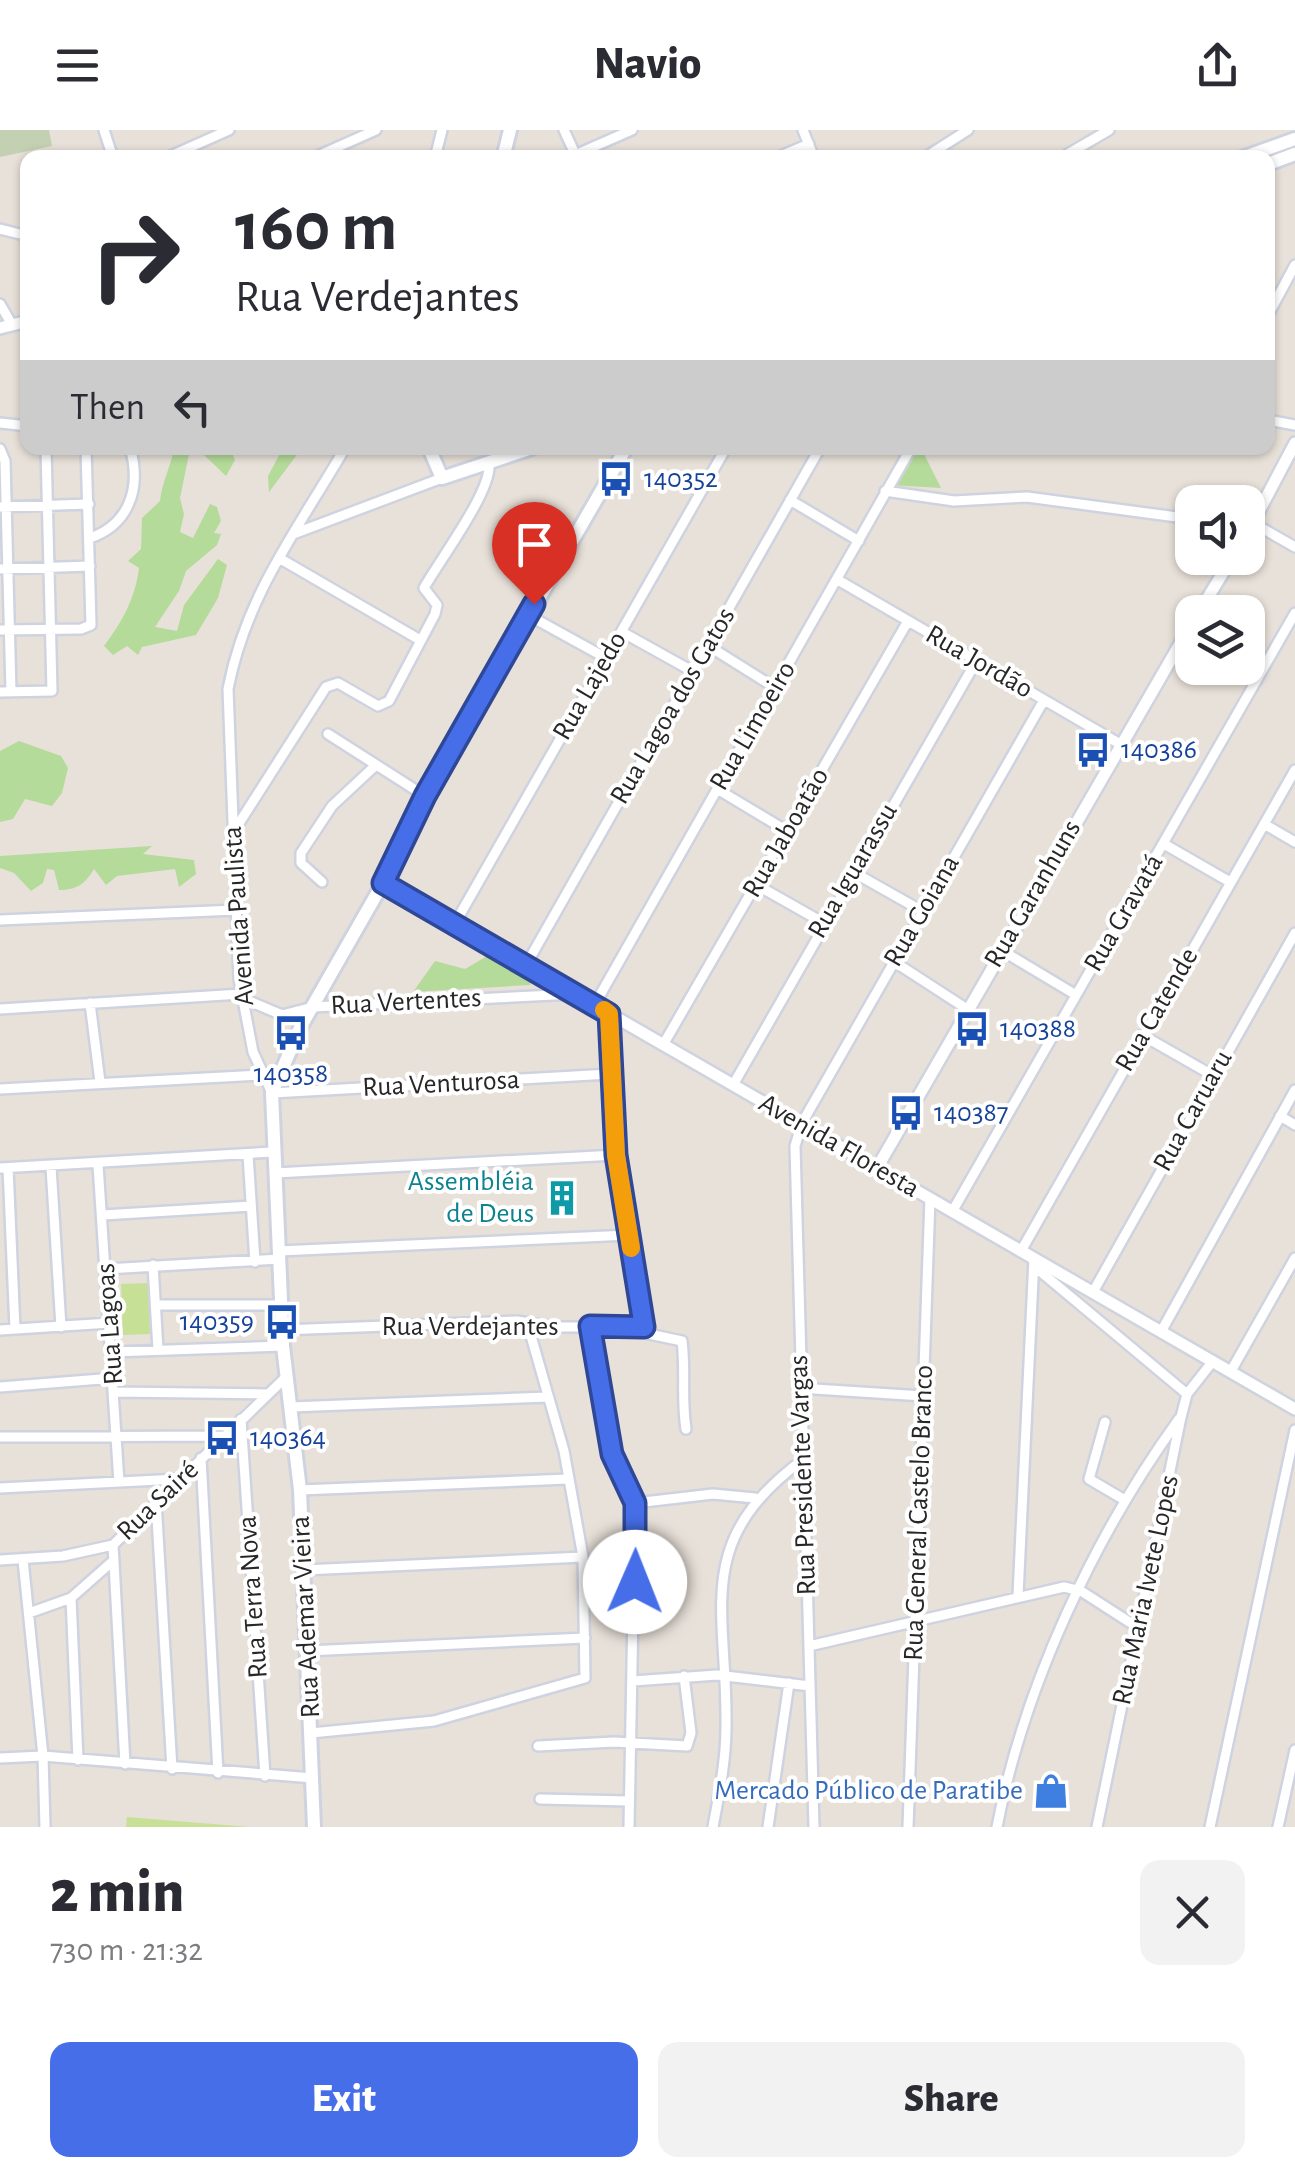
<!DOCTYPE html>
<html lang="en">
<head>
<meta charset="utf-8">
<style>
  :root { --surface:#fff; --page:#f2f2f3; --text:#2b2b33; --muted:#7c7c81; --accent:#466ee9 }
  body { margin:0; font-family:"Alegreya Sans",sans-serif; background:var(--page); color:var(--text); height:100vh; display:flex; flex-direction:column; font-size:38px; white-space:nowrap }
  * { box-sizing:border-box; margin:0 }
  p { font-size:32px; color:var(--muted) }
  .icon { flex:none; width:55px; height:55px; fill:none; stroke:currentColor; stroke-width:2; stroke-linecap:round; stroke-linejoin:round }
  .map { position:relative; height:1697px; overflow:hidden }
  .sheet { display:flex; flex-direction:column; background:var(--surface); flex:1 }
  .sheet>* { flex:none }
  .guide { position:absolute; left:20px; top:20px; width:1255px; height:305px; border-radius:20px; box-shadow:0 2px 8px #0004; background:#fff; color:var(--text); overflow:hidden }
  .tools { position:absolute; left:1175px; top:355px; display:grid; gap:20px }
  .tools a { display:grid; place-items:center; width:90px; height:90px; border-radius:20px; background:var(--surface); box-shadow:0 2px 8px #0004; font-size:50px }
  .pin { position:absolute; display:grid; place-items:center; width:85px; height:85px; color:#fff; margin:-102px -42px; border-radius:50% 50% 50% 0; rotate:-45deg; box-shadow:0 0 10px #0007 }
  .pin .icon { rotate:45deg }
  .me { position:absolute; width:110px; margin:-55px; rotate:1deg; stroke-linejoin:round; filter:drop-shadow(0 0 8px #0008) }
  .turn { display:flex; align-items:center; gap:35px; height:210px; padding:0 50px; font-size:45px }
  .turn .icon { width:130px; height:130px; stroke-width:2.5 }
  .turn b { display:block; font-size:70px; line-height:85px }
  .then { display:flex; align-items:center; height:95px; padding:0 50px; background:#0003; gap:20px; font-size:38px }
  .round { display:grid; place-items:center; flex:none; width:105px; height:105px; border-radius:20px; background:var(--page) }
  .overview { display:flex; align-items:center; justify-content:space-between; height:170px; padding:0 50px }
  h1 { font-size:60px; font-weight:800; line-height:75px }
  .action { display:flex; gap:20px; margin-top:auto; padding:20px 50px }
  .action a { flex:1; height:115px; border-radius:20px; background:var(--accent); color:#fff; font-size:40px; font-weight:800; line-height:115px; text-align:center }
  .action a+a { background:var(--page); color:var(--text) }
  header { display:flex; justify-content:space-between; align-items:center; height:130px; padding:0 50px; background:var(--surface); font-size:45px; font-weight:800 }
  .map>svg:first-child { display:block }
  .green { fill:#b4db9a }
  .cemetery { fill:#c3d0b2 }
  .pitch { fill:#c6e196 }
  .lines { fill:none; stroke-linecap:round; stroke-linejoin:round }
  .minor-casing { stroke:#cfd3df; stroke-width:14 }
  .tertiary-casing { stroke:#cfd3df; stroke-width:16 }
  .secondary-casing { stroke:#cfd3df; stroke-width:18 }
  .minor { stroke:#fff; stroke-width:9 }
  .tertiary { stroke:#fff; stroke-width:11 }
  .secondary { stroke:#fff; stroke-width:12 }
  .route-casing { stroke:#2e4897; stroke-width:25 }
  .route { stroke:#466ee9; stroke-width:18 }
  .slow { stroke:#f59e0b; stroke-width:18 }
  .labels { text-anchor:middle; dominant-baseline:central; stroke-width:8; stroke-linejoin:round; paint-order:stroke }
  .transit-label { font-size:28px; fill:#164399; stroke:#fff; text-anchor:start }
  .street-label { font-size:28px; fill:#272727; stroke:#fff }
  .culture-label { font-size:28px; fill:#0d838f; stroke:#fff; text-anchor:end }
  .shop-label { font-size:28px; fill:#366cbe; stroke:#fff; text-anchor:end }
</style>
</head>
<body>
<header><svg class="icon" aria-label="menu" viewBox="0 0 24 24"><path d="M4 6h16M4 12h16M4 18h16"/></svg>Navio<svg class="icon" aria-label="share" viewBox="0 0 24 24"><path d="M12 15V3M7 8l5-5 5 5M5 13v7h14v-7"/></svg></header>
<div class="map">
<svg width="1295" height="1697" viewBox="0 0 1295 1697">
  <rect width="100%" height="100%" fill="#e8e1d9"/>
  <!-- green -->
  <path class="green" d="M 174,318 L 230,318 L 235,330 L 226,346 L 204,325 L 189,324 L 180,368 L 184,384 L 180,402 L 193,408 L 210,374 L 217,377 L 221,391 L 214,403 L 221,404 L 217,415 L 186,441 L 179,461 L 155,497 L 177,501 L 184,475 L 218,429 L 227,435 L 218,468 L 196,505 L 142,517 L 138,525 L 127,516 L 113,525 L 104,516 C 122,492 135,469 139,438 L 128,431 L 141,419 L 142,388 L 160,371 C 162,351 171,337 174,318 Z
    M 283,318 L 302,318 L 269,362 L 268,346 Z
    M 912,318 L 921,318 L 941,358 L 890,355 Z
    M 19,611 L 61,626 L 68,638 L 62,663 L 52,676 L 25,669 L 13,689 L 0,692 L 0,621 Z
    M 152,716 L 143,724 L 194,730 L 196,744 L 179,757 L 175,739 L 117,746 L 106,755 L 94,739 C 85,754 77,760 59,760 L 54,740 L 47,739 L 43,753 L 31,761 L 14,743 L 0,738 L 0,726 Z
    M 487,826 L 532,849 L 530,855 L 413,862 L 435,831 L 465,839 Z"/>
  <!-- cemetery -->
  <path class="cemetery" d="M 0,0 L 49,0 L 52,16 L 0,27 Z"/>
  <!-- pitch -->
  <path class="pitch" d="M 149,1153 L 150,1204 L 123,1205 L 121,1154 Z
    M 127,1687 L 250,1697 L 126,1697 Z"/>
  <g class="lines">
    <defs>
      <path id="minor" d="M 104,0 L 113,28
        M 564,0 L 575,24
        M 803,0 L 814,28
        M 166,28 L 229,0
        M 313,28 L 376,0
        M 435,28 L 442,0
        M 568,28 L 632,0
        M 776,28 L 809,14
        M 924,28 L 968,0
        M 1061,28 L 1109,0
        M 0,99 L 28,106
        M 0,174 L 11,193
        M 1268,185 L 1295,135
        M 1268,290 L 1295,295
        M 0,293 L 28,296
        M 345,318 C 298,399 246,465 228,559 L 239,849 L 253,922 L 272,963 L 610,944
        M 0,319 L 5,331 L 11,562
        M 885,361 L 954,371 L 1027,367 L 1192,389
        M 790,370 L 859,411
        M 0,377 L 89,374
        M 1253,393 L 1295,417
        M 296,403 L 442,348
        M 90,408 C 128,395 141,360 131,321 L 125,318
        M 279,428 L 420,510
        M 0,439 L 90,436
        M 838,450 L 1120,614
        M 528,485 L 606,528
        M 0,500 L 81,499 L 91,495 L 86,318
        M 622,502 L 692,541
        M 707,515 L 774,557
        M 0,562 L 52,561 L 46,318
        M 328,604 L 425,666
        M 717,659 L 787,701
        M 1264,694 L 1295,712
        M 236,698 L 326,557 L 338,553 L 378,576 L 389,571 L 435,484 L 437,475 L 424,458 C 439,431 491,362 489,335
        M 1164,714 L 1230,752
        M 853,742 L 922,781
        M 322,752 L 301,733 L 301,723 L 332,676 L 376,635
        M 755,754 L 822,792
        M 0,790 L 236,780
        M 454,795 L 726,318
        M 1001,820 L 1076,865
        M 893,831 L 967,879
        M 526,835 L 820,318
        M 242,868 L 282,885 L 313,877 L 575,864
        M 90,873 L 100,952
        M 595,874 L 911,318
        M 0,879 L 241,864
        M 609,883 L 616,1025 L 644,1197
        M 1142,905 L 1212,945
        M 663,915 L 908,491
        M 733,955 L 977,530
        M 0,959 L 261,945
        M 1280,986 L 1295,995
        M 248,1025 L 255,1132
        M 98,1035 L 119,1352
        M 51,1037 L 61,1197
        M 0,1038 L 273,1022
        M 8,1038 L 15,1199
        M 275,1043 L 616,1025
        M 952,1082 L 1295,483
        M 103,1085 L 251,1076
        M 279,1121 L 629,1105
        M 1021,1121 L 1295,640
        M 153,1135 L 158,1220
        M 1035,1137 L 1187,1264
        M 106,1139 L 280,1129
        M 1093,1162 L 1295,803
        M 156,1175 L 281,1175
        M 590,1196 L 612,1324 L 635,1373 L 629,1697
        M 0,1200 L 110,1193
        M 282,1200 L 517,1191 L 552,1197 L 644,1197 L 649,1204 L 682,1211 C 686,1242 681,1268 686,1299
        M 1162,1200 L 1295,960
        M 112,1222 L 283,1216
        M 1231,1241 L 1295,1128
        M 0,1257 L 114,1248
        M 799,1258 L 923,1266
        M 114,1262 L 266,1264
        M 291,1277 L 548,1267
        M 241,1289 L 265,1646
        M 1105,1292 L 1089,1349 L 1123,1369
        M 0,1307 L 226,1306
        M 201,1328 L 218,1643
        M 0,1358 L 179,1349
        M 300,1360 L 568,1349
        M 156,1371 L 172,1639
        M 635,1373 L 713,1364 L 755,1368
        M 113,1415 L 125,1634
        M 0,1430 L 63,1426 L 113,1415 L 286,1247
        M 23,1430 L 43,1626 L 45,1697
        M 304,1440 L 583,1427
        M 1018,1465 L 1034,1128
        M 71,1468 L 78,1630
        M 29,1483 L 71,1468 L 114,1430
        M 809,1516 L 1064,1457 L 1081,1461 L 1137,1497
        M 307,1521 L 585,1508
        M 633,1551 L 717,1545 L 810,1556
        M 311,1603 L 434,1591 L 585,1548 L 583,1427 L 564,1321 L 527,1192
        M 538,1616 L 614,1612 L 687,1616 L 691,1603 L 684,1546
        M 0,1628 L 43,1626 L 313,1648
        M 540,1669 L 629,1671
        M 713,1697 C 719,1664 726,1631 726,1597 C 728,1479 691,1414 801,1331
        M 768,1697 L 789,1553
        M 814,1697 L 795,1016 L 802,993 L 1044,570
        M 908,1697 L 930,1068
        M 997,1697 C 1024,1556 1095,1405 1179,1289
        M 1097,1697 L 1181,1287 L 1187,1264 L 1213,1231
        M 1210,1697 L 1295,1300
        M 1278,1697 L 1295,1620"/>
      <path id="tertiary" d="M 0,198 L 28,191
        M 1248,402 L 1295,313
        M 1199,482 L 1232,428
        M 383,753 L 1295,1279
        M 877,1038 L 1192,493"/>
      <path id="secondary" d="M 503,28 L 510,0
        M 1242,28 L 1295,9
        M 1268,34 L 1295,24
        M 429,318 L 442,348 L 532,318
        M 314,1697 L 300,1360 L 283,1216 L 272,963 L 300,898 L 383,753 L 425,666 L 626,318"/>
    </defs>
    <!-- minor casing -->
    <use href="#minor" class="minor-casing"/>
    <!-- tertiary casing -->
    <use href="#tertiary" class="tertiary-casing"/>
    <!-- secondary casing -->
    <use href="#secondary" class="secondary-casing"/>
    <!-- minor -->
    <use href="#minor" class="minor"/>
    <!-- tertiary -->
    <use href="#tertiary" class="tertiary"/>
    <!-- secondary -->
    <use href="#secondary" class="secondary"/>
  </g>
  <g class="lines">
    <defs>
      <path id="route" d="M 534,474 L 425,666 L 383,753 L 609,884 L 616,1025 L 644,1197 L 590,1196 L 612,1324 L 635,1373 L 635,1452"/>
    </defs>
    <!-- route casing -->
    <use href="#route" class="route-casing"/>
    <!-- route -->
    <use href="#route" class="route"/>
    <!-- slow -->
    <path class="slow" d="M 604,880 L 609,884 L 616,1025 L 631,1118"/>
  </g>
  <!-- icons -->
  <defs>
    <symbol id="bus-bare" viewBox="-9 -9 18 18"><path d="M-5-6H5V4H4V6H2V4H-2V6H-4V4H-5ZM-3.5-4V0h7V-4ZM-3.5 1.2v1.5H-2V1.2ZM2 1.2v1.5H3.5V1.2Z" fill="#1a4fb4" stroke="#fff" stroke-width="2.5" paint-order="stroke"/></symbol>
    <symbol id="building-bare" viewBox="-9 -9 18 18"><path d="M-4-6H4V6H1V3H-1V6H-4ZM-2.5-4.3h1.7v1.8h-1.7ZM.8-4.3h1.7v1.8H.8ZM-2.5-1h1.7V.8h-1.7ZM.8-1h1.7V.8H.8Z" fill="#0f9aa8" stroke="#fff" stroke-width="2.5" paint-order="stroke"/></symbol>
    <symbol id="shop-bare" viewBox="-9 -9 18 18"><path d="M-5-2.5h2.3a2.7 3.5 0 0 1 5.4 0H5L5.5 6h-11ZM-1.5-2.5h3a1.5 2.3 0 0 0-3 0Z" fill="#3f7fe0" stroke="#fff" stroke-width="2.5" paint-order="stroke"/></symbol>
  </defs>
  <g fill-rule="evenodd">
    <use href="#bus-bare" x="591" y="324" width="50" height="50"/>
    <use href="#bus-bare" x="1068" y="595" width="50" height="50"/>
    <use href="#bus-bare" x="947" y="874" width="50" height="50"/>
    <use href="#bus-bare" x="266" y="878" width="50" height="50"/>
    <use href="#bus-bare" x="881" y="958" width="50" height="50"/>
    <use href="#building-bare" x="537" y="1043" width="50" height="50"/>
    <use href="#bus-bare" x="257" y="1167" width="50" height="50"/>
    <use href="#bus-bare" x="197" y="1283" width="50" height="50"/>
    <use href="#shop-bare" x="1026" y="1636" width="50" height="50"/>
  </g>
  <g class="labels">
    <!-- transit labels -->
    <g class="transit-label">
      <text x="644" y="349">140352</text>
      <text x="1121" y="620">140386</text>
      <text x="1000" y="899">140388</text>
      <text x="291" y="944" text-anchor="middle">140358</text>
      <text x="934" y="983">140387</text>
      <text x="254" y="1192" text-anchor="end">140359</text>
      <text x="250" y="1308">140364</text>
    </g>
    <!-- street labels -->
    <g class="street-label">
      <text transform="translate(979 532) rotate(30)">Rua Jordão</text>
      <text transform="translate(590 556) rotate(-60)">Rua Lajedo</text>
      <text transform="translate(673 576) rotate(-60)">Rua Lagoa dos Gatos</text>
      <text transform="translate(753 596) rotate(-60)">Rua Limoeiro</text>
      <text transform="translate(786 703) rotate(-60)">Rua Jaboatão</text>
      <text transform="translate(853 741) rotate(-60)">Rua Iguarassu</text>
      <text transform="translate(1033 764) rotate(-60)">Rua Garanhuns</text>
      <text transform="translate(922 781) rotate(-60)">Rua Goiana</text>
      <text transform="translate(1124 783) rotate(-60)">Rua Gravatá</text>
      <text transform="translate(239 786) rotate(-94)">Avenida Paulista</text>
      <text transform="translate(406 872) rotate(-3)">Rua Vertentes</text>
      <text transform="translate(1157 880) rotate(-60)">Rua Catende</text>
      <text transform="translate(441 954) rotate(-3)">Rua Venturosa</text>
      <text transform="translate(1193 981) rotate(-61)">Rua Caruaru</text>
      <text transform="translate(839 1016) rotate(30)">Avenida Floresta</text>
      <text transform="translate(110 1194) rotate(-94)">Rua Lagoas</text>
      <text x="470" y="1197">Rua Verdejantes</text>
      <text transform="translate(803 1345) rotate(-92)">Rua Presidente Vargas</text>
      <text transform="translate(158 1371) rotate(-44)">Rua Sairé</text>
      <text transform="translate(919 1383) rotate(-88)">Rua General Castelo Branco</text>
      <text transform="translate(1146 1460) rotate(-78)">Rua Maria Ivete Lopes</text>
      <text transform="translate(253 1467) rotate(-94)">Rua Terra Nova</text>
      <text transform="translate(306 1487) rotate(-93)">Rua Ademar Vieira</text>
    </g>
    <!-- culture labels -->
    <g class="culture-label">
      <text x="534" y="1052">Assembléia<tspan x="534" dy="32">de Deus</tspan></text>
    </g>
    <!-- shop labels -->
    <g class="shop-label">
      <text x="1023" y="1661">Mercado Público de Paratibe</text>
    </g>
  </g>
</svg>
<div class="tools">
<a><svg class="icon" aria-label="sound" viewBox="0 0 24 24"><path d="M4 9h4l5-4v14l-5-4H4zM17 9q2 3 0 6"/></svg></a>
<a><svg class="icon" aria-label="layers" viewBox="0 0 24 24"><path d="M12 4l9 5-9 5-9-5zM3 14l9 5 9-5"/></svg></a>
</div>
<div class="pin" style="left:534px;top:474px;background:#d93025"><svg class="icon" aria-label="arrive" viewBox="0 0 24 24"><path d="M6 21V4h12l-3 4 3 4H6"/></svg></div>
<svg class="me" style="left:635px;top:1452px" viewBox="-20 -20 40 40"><circle r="19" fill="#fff"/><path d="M0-13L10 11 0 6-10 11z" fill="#466ee9"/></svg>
<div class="guide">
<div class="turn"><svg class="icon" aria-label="right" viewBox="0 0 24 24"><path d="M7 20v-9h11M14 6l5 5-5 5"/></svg><div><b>160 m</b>Rua Verdejantes</div></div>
<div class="then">Then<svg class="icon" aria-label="left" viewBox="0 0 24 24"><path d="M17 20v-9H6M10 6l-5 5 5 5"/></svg></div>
</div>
</div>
<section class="sheet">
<div class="overview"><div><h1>2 min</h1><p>730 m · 21:32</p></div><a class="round"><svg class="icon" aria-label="close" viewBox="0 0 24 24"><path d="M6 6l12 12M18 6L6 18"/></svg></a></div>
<div class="action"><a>Exit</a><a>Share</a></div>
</section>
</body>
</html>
